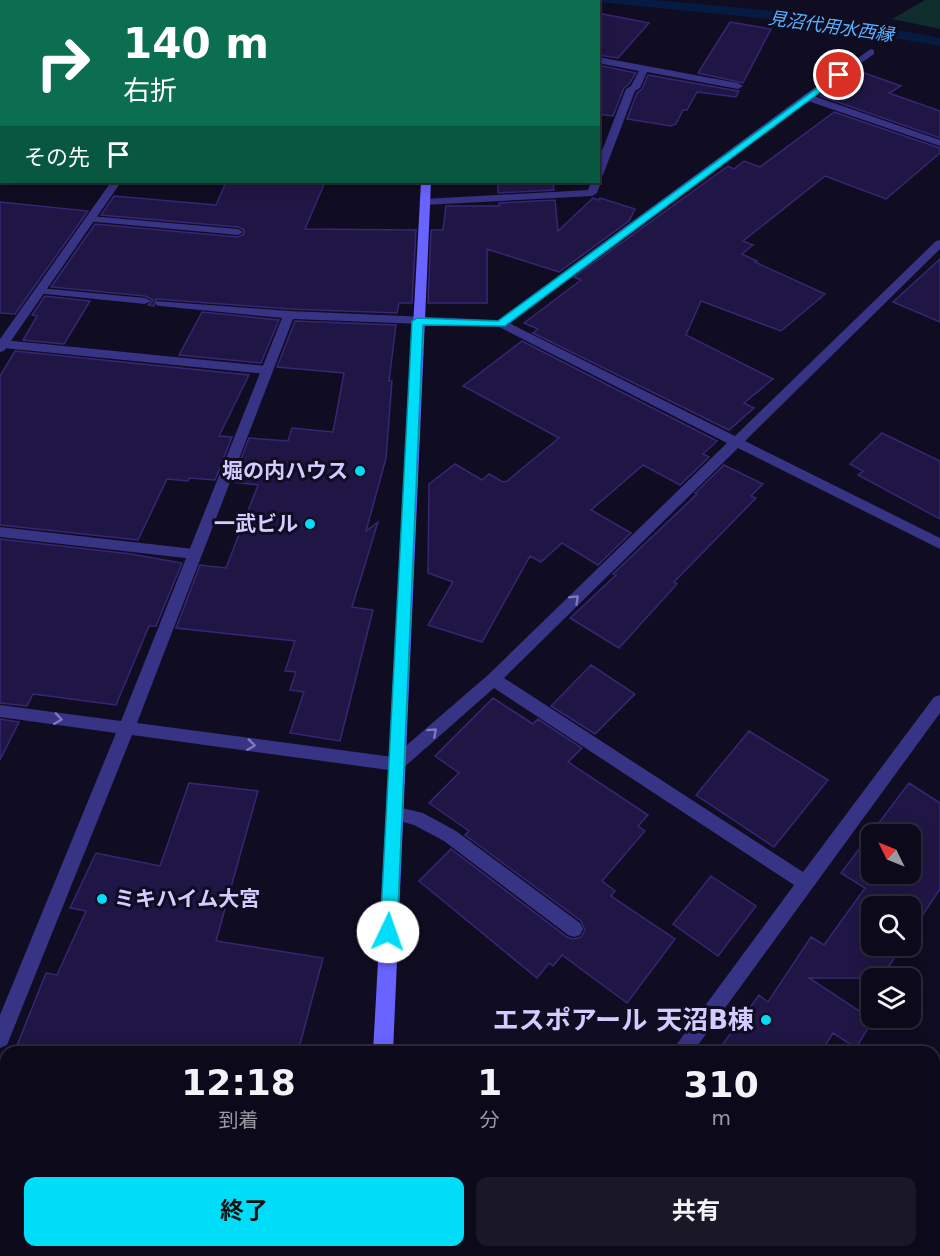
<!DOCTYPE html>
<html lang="ja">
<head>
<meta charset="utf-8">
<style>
  :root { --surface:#0c091a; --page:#1a1727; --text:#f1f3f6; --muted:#9a9aa2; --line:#2c2a39; --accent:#00ddf8 }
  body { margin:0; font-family:"DejaVu Sans","Noto Sans JP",sans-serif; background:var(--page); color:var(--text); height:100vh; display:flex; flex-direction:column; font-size:22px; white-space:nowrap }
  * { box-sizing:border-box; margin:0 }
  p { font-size:20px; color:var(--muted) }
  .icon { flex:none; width:33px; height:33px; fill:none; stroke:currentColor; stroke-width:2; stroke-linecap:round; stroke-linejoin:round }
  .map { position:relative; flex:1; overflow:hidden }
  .sheet { position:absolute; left:0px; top:1046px; width:940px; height:212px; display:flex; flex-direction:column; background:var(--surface); border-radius:18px 18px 0 0; box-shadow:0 3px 15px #0003,0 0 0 2px var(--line) }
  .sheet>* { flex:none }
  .guide { position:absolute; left:0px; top:0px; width:600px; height:183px; box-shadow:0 3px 15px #0003,0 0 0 2px var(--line); background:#0b6e4f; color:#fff; overflow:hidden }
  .needle { width:39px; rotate:313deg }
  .controls { position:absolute; left:861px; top:824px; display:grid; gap:12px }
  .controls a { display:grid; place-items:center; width:60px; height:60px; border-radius:12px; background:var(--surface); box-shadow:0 3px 15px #0003,0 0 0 2px var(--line); font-size:30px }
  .pin { position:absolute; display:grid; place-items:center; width:51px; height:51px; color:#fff; margin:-26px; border:3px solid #fff; border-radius:50%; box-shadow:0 2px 6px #0007 }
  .me { position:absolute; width:66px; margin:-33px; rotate:3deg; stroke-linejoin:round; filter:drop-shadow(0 0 4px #0008) }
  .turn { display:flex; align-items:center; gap:21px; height:126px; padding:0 24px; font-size:27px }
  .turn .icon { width:78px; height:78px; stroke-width:2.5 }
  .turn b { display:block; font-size:42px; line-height:51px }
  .then { display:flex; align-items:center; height:57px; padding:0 24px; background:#0003; gap:12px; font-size:22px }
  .eta { display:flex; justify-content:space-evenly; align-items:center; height:102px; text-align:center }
  .eta b { font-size:36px; font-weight:700; line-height:42px }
  .action { display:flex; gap:12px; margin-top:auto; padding:12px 24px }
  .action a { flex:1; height:69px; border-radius:12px; background:var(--accent); color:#111; font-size:24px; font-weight:700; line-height:69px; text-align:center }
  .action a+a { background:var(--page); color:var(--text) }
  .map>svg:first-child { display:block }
  .green { fill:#0e2d2c }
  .water { fill:#061b41 }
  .building { fill:#201645; stroke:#362772; stroke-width:1.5; fill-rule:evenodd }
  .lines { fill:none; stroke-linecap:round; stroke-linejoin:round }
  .lane { fill:#373385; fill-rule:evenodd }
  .street { fill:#373385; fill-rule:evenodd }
  .secondary { fill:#6964ff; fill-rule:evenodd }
  .oneway { stroke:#7d78bc }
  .route { fill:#00ddf8; stroke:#0090a1; stroke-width:1.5 }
  .poi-dot { fill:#00ddf8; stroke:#100c22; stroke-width:2 }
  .labels { text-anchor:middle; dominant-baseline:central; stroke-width:6; stroke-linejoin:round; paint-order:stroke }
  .far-water-label { font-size:18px; font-style:italic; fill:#5bb2ff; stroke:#100c22 }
  .poi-label { font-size:21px; font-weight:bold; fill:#d3cdff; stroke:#100c22; text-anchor:end }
  .near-poi-label { font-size:26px; font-weight:bold; fill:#d3cdff; stroke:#100c22; text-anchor:end }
</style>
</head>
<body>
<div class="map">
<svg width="940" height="1256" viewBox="0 0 940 1256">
  <rect width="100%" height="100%" fill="#100c22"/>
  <!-- green -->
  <path class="green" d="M 925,0 L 940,0 L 940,29 L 892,19 Z"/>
  <!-- water -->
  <path class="water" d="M 558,0 L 655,0 L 774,11 L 855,22 L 940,38 L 940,46 L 800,22 L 598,2 L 550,1 Z"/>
  <!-- building -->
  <path class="building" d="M 598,13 L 649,23 L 618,58 L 598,55 Z
    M 730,22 L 771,29 L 743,83 L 698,73 Z
    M 598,65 L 636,73 L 629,84 L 624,88 L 613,116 L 598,114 Z
    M 856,70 L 901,86 L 889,93 L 940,111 L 940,138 L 820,96 Z
    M 648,75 L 738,91 L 739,91 L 736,97 L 697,92 L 687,110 L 683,110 L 676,124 L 671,126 L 627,119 L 637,93 L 642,89 Z
    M 834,112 L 940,148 L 940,153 L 886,199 L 825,176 L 743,241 L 753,245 L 742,254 L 757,261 L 755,262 L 825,294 L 781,331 L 701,301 L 686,335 L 773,379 L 744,403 L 754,408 L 729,430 L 533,333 L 538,329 L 524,323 L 581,280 L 574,277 L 728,166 L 734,169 L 744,161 L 760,167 Z
    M 226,182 L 325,182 L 305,229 L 416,230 L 412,303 L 399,303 L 397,313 L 289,309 L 156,299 L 154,306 L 148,305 L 153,300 L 145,296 L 51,287 L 95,224 L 238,237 L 244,234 L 244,230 L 238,227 L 101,215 L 114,196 L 216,205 Z
    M 498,182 L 553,182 L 554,190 L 498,193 Z
    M 593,198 L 598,200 L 600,198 L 635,209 L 629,221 L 559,272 L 487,249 L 487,303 L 428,303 L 431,230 L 443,230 L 446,206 L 499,206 L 499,203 L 555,200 L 558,231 Z
    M 0,202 L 88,211 L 15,314 L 0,313 Z
    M 940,259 L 940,322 L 893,302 Z
    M 45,296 L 90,301 L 64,344 L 23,340 L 37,316 L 32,315 Z
    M 202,312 L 279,320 L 261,363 L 179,355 Z
    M 295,321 L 396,325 L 389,381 L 392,381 L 386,458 L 366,531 L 378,522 L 352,607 L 373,610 L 340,741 L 290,733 L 304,692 L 290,690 L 296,672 L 285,671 L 295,641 L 176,628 L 200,565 L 226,568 L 258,485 L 232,482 L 249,438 L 288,441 L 292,428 L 333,432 L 344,373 L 277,367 Z
    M 522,341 L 717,441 L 703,454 L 709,457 L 680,485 L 643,465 L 591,510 L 631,533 L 598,565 L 562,543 L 541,562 L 530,556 L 482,642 L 428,625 L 453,582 L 428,573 L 429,484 L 455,464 L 482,480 L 489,474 L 503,482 L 507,481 L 559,438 L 463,386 Z
    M 15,351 L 249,375 L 219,436 L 232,437 L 215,480 L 189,478 L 188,481 L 167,479 L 138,540 L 0,525 L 0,376 Z
    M 882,433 L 940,461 L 940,519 L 858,475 L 863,471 L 850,464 Z
    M 724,465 L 763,484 L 751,496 L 756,498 L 674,582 L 677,584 L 619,648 L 570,618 L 616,575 L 613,574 L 697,494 L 695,493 Z
    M 0,539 L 131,554 L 182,563 L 156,626 L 149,626 L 116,705 L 33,694 L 27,706 L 0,703 Z
    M 591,665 L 635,694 L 595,734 L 551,706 Z
    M 493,698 L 533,724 L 538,719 L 582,748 L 568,762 L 648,815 L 638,826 L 645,831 L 602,881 L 615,891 L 611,896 L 675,939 L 627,1003 L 562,955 L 553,966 L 549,963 L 537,978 L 419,881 L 451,849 L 567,937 L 573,939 L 581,937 L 585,930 L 581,921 L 465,835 L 469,831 L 429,803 L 459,773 L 435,756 Z
    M 0,719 L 19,722 L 0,760 Z
    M 749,731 L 828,780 L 774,847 L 696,795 Z
    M 189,783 L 258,791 L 216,941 L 323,958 L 298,1052 L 39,1052 L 16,1048 L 46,973 L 57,975 L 86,911 L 70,908 L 96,853 L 160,866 Z
    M 909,783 L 940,803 L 940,889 L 910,934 L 910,906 L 872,906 L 872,945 L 903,945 L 881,978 L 809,978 L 873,1020 L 856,1048 L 833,1033 L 821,1052 L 717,1052 L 759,995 L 768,1002 L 811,937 L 824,945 L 865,888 L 841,873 ZM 872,834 L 910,834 L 910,873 L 872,873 Z
    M 711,876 L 756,906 L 718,956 L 673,924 Z"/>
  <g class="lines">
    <!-- lane -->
    <path class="lane" d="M 90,216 L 238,229 L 243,232 L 238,235 L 86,221 L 86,217 Z
      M 40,288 L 145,298 L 151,301 L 145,304 L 36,293 L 34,291 Z
      M 3,340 L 266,366 L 272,370 L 266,374 L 3,348 L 0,347 L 0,341 Z
      M 0,527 L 194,549 L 201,554 L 194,559 L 0,537 Z"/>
    <!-- street -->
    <path class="street" d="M 317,0 L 327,0 L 316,2 Z
      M 871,49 L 874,50 L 874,54 L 814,96 L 940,140 L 940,146 L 808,101 L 509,323 L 735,436 L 936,241 L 940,240 L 940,249 L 745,441 L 940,538 L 940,549 L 738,448 L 504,678 L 803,872 L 934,697 L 940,695 L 940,713 L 693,1052 L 671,1052 L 794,885 L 494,688 L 402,769 L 396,771 L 132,735 L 7,1045 L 0,1048 L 0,1015 L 116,733 L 0,717 L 0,705 L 121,721 L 282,318 L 160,306 L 156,305 L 156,301 L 289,311 L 498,320 L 804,95 ZM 293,319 L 499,327 L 727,443 L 488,675 L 393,757 L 137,723 Z
      M 598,57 L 738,83 L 743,86 L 738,89 L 647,72 L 640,88 L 635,91 L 603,175 L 598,178 L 598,161 L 626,89 L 631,86 L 639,71 L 598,63 Z
      M 0,140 L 2,140 L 2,146 L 0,146 Z
      M 0,169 L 2,169 L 2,175 L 0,175 Z
      M 598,180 L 601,182 L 597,193 L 592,196 L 424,205 L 419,202 L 424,199 L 588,190 L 591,182 L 598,182 Z
      M 111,182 L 121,182 L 4,351 L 0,352 L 0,339 Z
      M 394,806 L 423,813 L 456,831 L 580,923 L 583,929 L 580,935 L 574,937 L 568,935 L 444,841 L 414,825 L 388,818 L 386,813 L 388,808 Z
      M 0,1059 L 6,1060 L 6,1080 L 0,1079 Z
      M 125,1251 L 147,1251 L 146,1256 L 124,1256 Z
      M 580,1251 L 606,1251 L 608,1256 L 582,1256 Z
      M 901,1251 L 923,1251 L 921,1256 L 899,1256 Z"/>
    <!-- secondary -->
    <path class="secondary" d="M 460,0 L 469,0 L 459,2 Z
      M 421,182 L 431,182 L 393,1052 L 373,1052 Z
      M 361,1251 L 383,1251 L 383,1256 L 361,1256 Z"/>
  </g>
  <!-- one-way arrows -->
  <defs><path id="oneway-chevron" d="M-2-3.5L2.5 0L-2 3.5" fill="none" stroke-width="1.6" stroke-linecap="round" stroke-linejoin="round" transform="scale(1.5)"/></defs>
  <g class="oneway">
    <use href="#oneway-chevron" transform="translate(575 599) rotate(-44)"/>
    <use href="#oneway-chevron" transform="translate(58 719) rotate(8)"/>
    <use href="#oneway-chevron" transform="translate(433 732) rotate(-42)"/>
    <use href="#oneway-chevron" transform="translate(251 745) rotate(7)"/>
  </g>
  <!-- route -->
  <path class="route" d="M 839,72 L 843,75 L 842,76 L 505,326 L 423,325 L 397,932 L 394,938 L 388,940 L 383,938 L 380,932 L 412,321 L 417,318 L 498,321 Z"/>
  <!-- markers -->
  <g class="poi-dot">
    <circle cx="360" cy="471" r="6"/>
    <circle cx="310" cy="524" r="6"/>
    <circle cx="102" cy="899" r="6"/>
    <circle cx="766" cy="1020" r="6"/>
  </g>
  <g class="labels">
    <!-- far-water labels -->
    <g class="far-water-label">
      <text transform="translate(831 26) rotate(8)">見沼代用水西縁</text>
    </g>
    <!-- poi labels -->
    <g class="poi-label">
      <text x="348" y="471">堀の内ハウス</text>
      <text x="298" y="524">一武ビル</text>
      <text x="114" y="899" text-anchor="start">ミキハイム大宮</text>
    </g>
    <!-- near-poi labels -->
    <g class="near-poi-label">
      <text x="754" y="1020">エスポアール 天沼B棟</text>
    </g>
  </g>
</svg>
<div class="controls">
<a><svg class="needle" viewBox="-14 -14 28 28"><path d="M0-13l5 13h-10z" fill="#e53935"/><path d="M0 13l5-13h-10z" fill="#9a9aa2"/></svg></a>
<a><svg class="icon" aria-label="search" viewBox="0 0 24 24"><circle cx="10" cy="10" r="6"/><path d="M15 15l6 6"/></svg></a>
<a><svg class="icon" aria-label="layers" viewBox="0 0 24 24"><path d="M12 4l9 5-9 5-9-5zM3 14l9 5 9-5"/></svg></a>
</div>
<div class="pin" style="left:839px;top:75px;background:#d93025"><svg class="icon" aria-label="arrive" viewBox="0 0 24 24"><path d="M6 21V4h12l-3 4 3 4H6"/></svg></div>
<svg class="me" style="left:388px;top:932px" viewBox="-20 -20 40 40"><circle r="19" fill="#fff"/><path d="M0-13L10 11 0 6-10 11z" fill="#00ddf8"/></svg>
<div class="guide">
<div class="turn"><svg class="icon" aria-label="right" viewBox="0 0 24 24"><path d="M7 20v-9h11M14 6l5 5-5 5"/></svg><div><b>140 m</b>右折</div></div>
<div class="then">その先<svg class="icon" aria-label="arrive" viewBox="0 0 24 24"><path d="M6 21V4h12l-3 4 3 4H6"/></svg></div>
</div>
<section class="sheet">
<div class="eta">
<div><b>12:18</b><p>到着</p></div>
<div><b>1</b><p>分</p></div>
<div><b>310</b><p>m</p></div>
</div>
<div class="action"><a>終了</a><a>共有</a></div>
</section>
</div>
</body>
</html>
